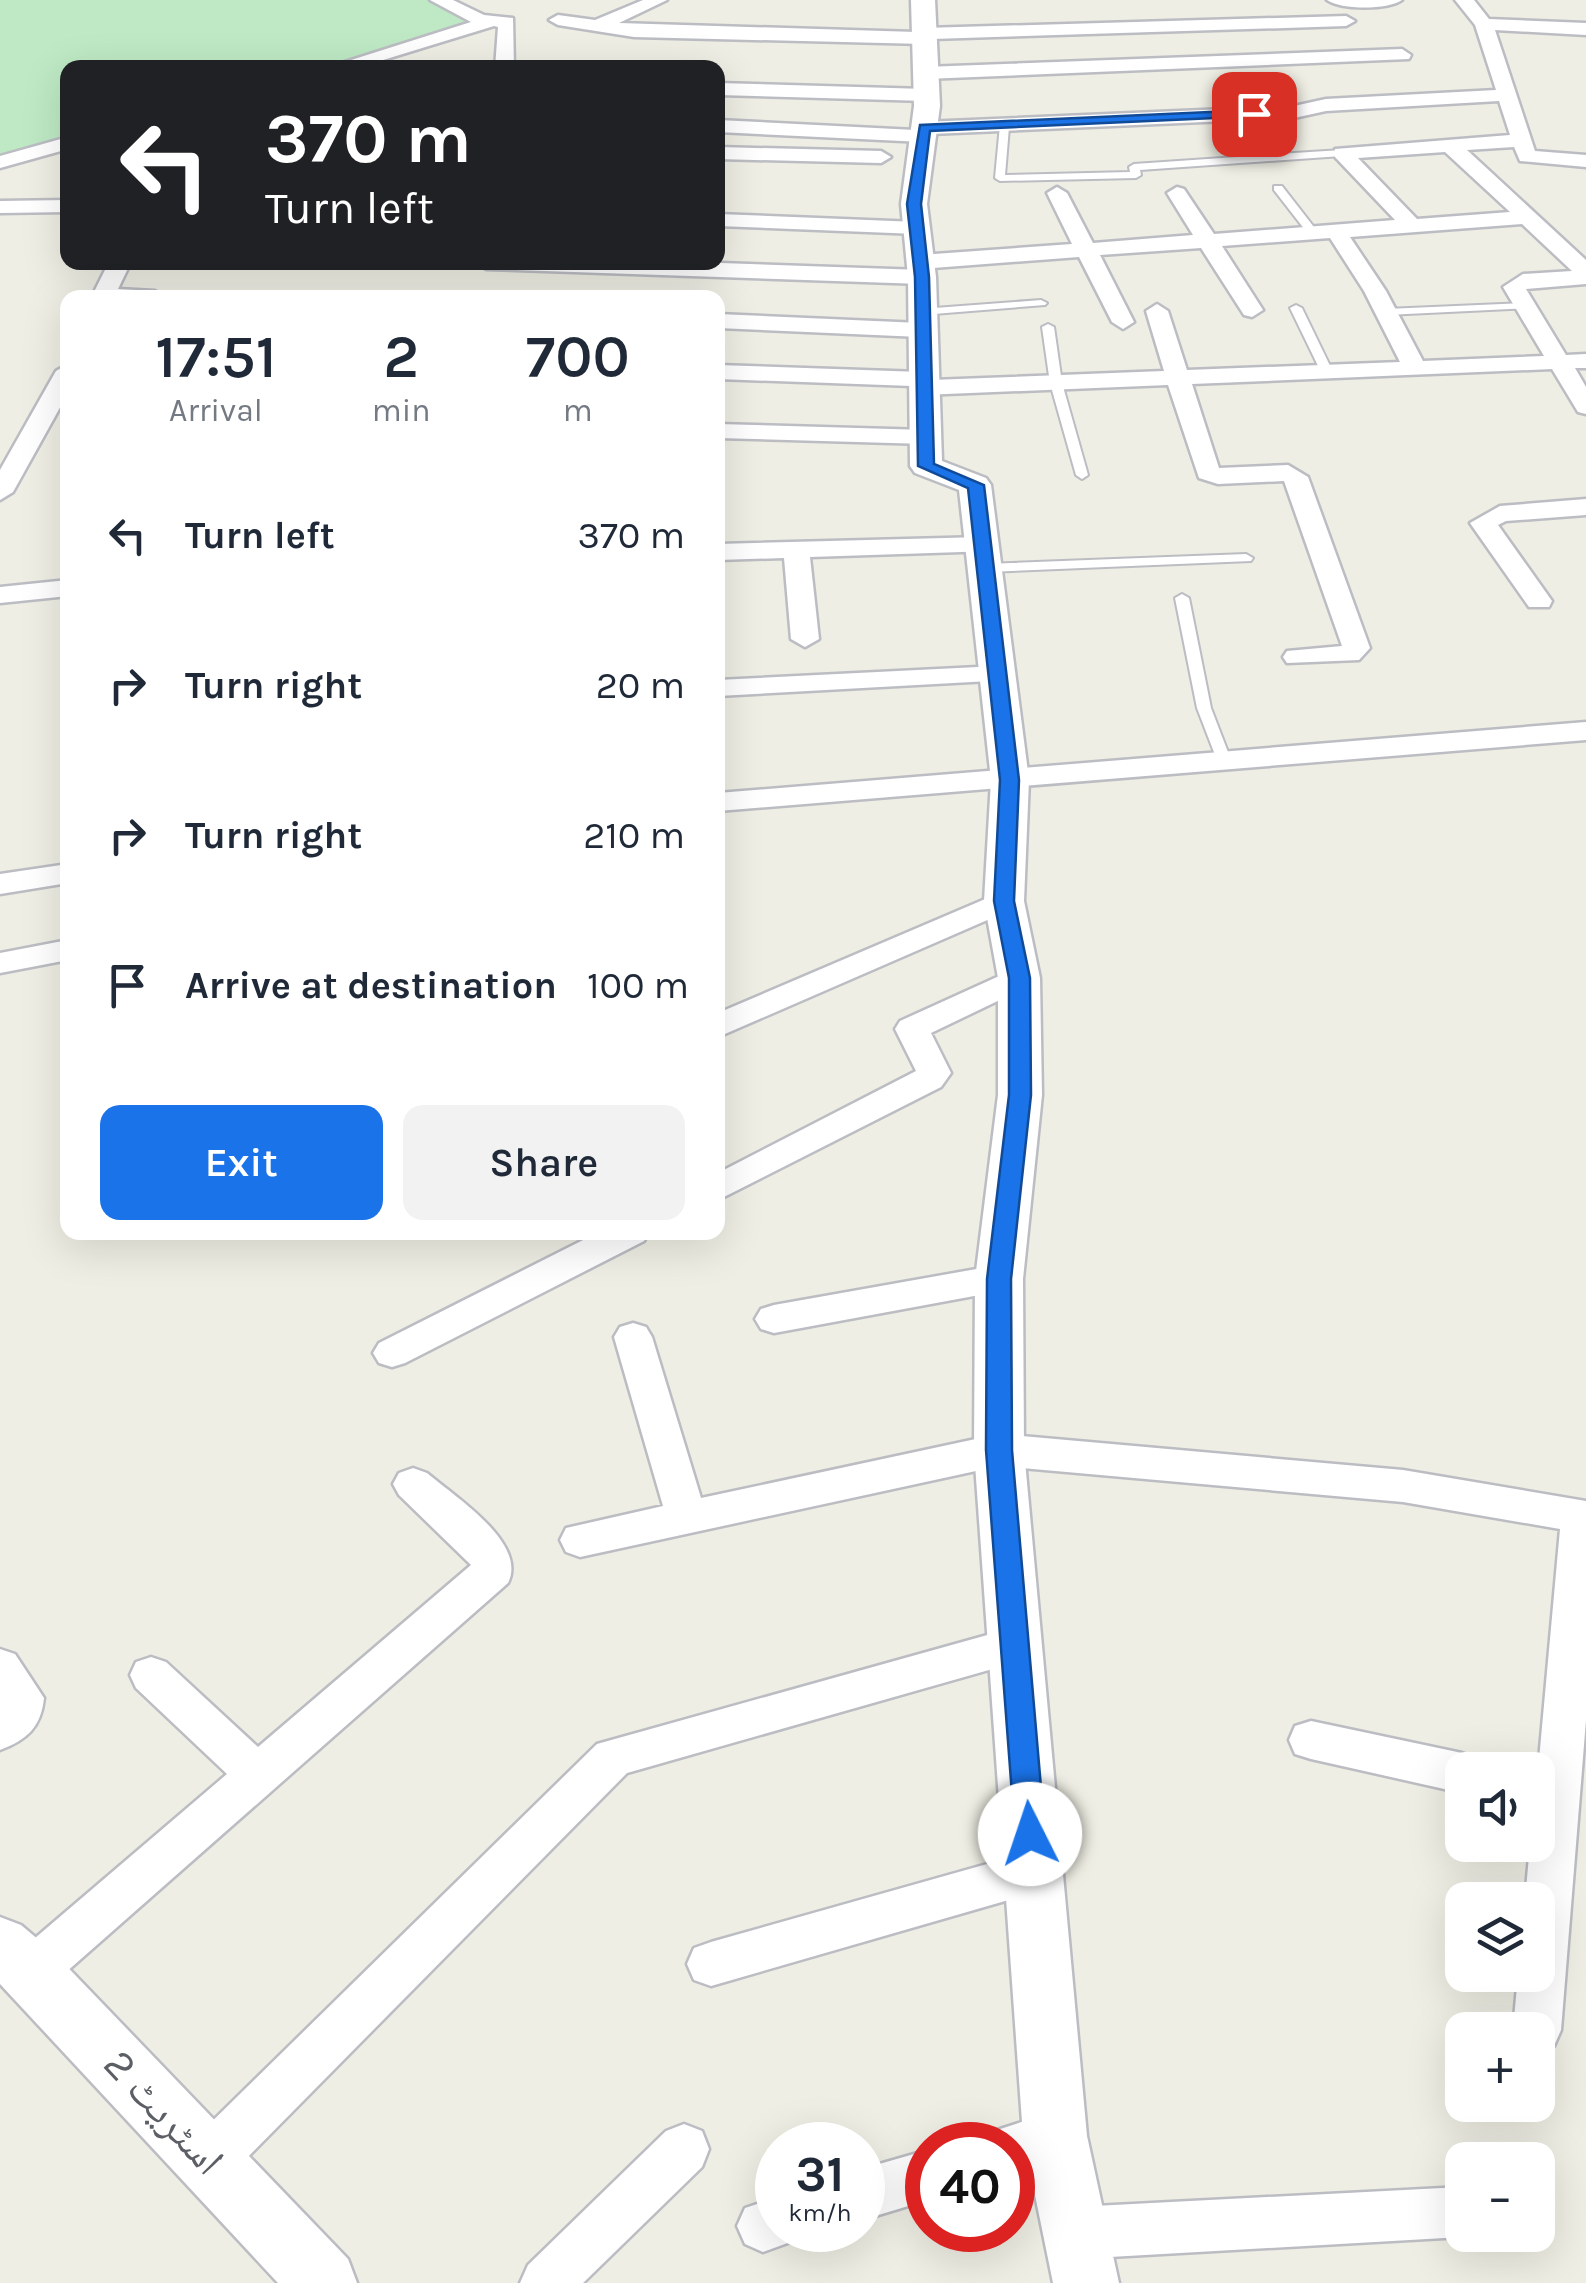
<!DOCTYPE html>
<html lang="en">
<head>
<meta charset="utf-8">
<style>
  :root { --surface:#fff; --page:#f2f2f3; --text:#1f2937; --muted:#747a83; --accent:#1a73e8 }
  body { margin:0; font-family:Karla,"Noto Naskh Arabic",sans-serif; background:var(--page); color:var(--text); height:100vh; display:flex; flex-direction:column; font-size:38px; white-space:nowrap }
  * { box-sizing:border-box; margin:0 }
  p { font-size:32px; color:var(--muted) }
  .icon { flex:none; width:55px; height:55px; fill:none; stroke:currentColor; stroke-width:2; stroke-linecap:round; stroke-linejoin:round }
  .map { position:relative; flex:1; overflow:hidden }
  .drawer { position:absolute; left:60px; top:290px; width:665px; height:950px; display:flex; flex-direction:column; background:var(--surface); border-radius:20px; box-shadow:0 10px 40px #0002 }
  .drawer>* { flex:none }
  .top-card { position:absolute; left:60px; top:60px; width:665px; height:210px; border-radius:20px; box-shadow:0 10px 40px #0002; background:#202124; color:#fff; overflow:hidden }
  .controls { position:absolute; left:1445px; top:1752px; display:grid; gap:20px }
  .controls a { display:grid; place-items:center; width:110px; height:110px; border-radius:20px; background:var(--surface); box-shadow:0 10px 40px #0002; font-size:50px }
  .speed { position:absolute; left:755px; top:2122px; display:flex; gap:20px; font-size:50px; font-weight:700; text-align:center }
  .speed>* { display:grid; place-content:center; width:130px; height:130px; border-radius:50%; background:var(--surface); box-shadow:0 10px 40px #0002; line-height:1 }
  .speed small { font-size:25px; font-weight:400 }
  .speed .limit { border:15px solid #d22; background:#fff; color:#111 }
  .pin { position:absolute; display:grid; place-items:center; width:85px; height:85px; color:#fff; margin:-42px; border-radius:20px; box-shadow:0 5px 15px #0006 }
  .me { position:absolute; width:110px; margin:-55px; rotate:356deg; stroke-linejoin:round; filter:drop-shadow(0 0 8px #0008) }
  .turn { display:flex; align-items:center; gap:35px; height:210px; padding:0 40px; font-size:45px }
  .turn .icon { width:130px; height:130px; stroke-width:2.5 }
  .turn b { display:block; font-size:70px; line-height:85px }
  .eta { display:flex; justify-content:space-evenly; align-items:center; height:170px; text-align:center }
  .eta b { font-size:60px; font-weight:600; line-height:70px }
  .button { display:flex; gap:20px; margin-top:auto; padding:20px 40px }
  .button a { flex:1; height:115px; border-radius:20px; background:var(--accent); color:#fff; font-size:40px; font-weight:600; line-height:115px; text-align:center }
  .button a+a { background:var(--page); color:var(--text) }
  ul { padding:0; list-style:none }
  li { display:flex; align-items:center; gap:30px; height:150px; padding:0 40px }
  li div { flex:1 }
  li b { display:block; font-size:38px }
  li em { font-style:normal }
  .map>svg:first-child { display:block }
  .green { fill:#bee9c4 }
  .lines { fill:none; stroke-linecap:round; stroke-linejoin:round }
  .service-casing { stroke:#bbbdc3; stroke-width:4 }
  .minor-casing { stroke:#bbbdc3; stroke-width:5 }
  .tertiary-casing { stroke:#bbbdc3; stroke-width:5 }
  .service { fill:#fff; fill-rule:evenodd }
  .minor { fill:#fff; fill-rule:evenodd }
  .tertiary { fill:#fff; fill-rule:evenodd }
  .route { fill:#1a73e8; stroke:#114b97; stroke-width:2.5 }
  .labels { text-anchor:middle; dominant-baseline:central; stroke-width:8; stroke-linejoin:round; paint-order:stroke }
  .near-street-label { font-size:42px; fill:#5c5f65; stroke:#fff }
</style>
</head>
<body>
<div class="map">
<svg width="1586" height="2283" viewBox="0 0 1586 2283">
  <rect width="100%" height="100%" fill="#efeee4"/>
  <!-- green -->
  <path class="green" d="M 0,0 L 428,0 L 487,23 L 339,67 L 68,68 L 67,149 L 0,170 Z"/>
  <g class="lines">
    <defs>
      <path id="service" d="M 1215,113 L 1218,114 L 1247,156 L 1342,150 L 1347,153 L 1342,156 L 1140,170 L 1141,175 L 1136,178 L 1000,181 L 995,178 L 1000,125 L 1009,127 L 1005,175 L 1130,172 L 1129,167 L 1134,164 L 1237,157 L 1210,116 Z
        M 1274,186 L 1282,186 L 1317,231 L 1317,235 L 1309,235 L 1274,190 Z
        M 1041,300 L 1047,303 L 1045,305 L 921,315 L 915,312 L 921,309 Z
        M 1525,303 L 1531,306 L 1529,308 L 1386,315 L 1380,312 L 1386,309 Z
        M 1296,305 L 1302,308 L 1333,372 L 1331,374 L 1321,372 L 1290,308 Z
        M 1048,324 L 1054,327 L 1062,383 L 1088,475 L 1082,479 L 1076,475 L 1050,383 L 1042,327 Z
        M 1246,554 L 1253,558 L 1251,561 L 986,572 L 979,568 L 986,564 Z
        M 1182,594 L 1189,598 L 1211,708 L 1231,760 L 1229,763 L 1224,764 L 1217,760 L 1197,708 L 1175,598 Z"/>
      <path id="minor" d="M 430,0 L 453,0 L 484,15 L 513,18 L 514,68 L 495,68 L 498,27 L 494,26 L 357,68 L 326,68 L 471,22 Z
        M 643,0 L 667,0 L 619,23 L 916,32 L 924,28 L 1346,16 L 1355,21 L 1346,26 L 932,39 L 924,44 L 634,37 L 558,25 L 549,20 L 558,15 L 595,20 Z
        M 1327,0 L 1402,0 C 1388,10 1341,10 1327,0 Z
        M 1455,0 L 1474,0 L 1489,19 L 1586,23 L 1586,35 L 1495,30 L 1535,151 L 1586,155 L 1586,167 L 1520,161 L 1514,147 L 1467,150 L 1586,260 L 1586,284 L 1526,289 L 1566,355 L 1586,354 L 1586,368 L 1575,368 L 1586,387 L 1586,414 L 1578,412 L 1552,369 L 1192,384 L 1219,468 L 1288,465 L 1308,477 L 1370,648 L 1359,660 L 1287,663 L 1283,657 L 1287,651 L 1342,646 L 1284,481 L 1218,484 L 1199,478 L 1168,385 L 922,395 L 914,393 L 912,386 L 718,379 L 718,365 L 921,372 L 929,374 L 932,380 L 1164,371 L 1146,311 L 1157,304 L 1168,311 L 1187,370 L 1400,362 L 1364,291 L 1330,238 L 1222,246 L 1263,310 L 1252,317 L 1244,315 L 1201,248 L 1100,255 L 1134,322 L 1123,329 L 1112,322 L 1079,257 L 920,269 L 909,262 L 920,255 L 1072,244 L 1047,193 L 1057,187 L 1067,193 L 1093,243 L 1193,235 L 1167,193 L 1177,187 L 1184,189 L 1214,234 L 1395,220 L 1335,157 L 1335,149 L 1510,135 L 1499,101 L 1326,111 L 1294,118 L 931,134 L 930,140 L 923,142 L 718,132 L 718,120 L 915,130 L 917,124 L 924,122 L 1294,106 L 1326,99 L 1496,90 L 1475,25 ZM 1445,152 L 1510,212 L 1417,219 L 1358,158 ZM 1522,224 L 1572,271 L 1523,274 L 1503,287 L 1544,356 L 1423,361 L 1386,291 L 1350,237 Z
        M 1402,49 L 1411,55 L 1409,59 L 925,79 L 915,73 L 925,67 Z
        M 718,83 L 926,89 L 936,95 L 926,101 L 718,95 Z
        M 68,137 L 68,149 L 0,168 L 0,156 Z
        M 718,147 L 881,151 L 891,157 L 881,163 L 718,159 Z
        M 68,200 L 68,212 L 0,213 L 0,201 Z
        M 718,214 L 917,222 L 928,228 L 917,234 L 718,226 Z
        M 109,262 L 131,262 L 118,289 L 155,291 L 166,298 L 91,298 Z
        M 475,262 L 692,262 L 922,270 L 933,277 L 922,284 L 486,269 Z
        M 718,314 L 920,323 L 931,330 L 920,337 L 718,328 Z
        M 68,364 L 68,393 L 13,492 L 0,500 L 0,470 L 56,371 Z
        M 718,424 L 926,430 L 938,437 L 926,444 L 718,438 Z
        M 1586,499 L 1586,515 L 1506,521 L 1498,525 L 1552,601 L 1549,607 L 1529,607 L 1470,523 L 1500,506 Z
        M 983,537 L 996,545 L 992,551 L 810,557 L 819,639 L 805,647 L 791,639 L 784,558 L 718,560 L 718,544 Z
        M 68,580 L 68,596 L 0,603 L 0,587 Z
        M 998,666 L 1012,674 L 1008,680 L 718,696 L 718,680 Z
        M 1586,722 L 1586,740 L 718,811 L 718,793 Z
        M 68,864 L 68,883 L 0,894 L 0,874 Z
        M 1004,891 L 1015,894 L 1020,901 L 1015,908 L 718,1037 L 718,1013 Z
        M 68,940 L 68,960 L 0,973 L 0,953 Z
        M 1019,967 L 1031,971 L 1035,978 L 1031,985 L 931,1033 L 951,1073 L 941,1087 L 718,1200 L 718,1173 L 916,1071 L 895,1029 L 900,1021 Z
        M 599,1232 L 649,1232 L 644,1241 L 405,1363 L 392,1367 L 379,1363 L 373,1353 L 379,1343 Z
        M 999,1265 L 1012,1269 L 1018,1279 L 1012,1289 L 774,1333 L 761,1329 L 755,1319 L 761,1309 L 774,1305 Z
        M 633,1323 L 646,1327 L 652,1337 L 701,1498 L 999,1434 L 1403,1470 L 1586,1501 L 1586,1720 L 1561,2030 L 1554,2046 L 1538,2053 L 1538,2030 L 1513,2030 L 1518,1975 L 1538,1975 L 1538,1900 L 1525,1900 L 1530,1845 L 1538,1845 L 1538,1771 L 1560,1529 L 1403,1502 L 999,1466 L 580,1557 L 566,1552 L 560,1540 L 566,1528 L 663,1506 L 614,1337 L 620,1327 Z
        M 413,1468 L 427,1473 C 455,1497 528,1543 508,1583 L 48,1988 L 31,1994 L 14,1988 L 7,1972 L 14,1956 L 227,1774 L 136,1688 L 130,1675 L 136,1662 L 151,1657 L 166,1662 L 258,1747 L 471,1565 L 399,1495 L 393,1484 L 399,1473 Z
        M 1016,1627 L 1031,1632 L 1037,1645 L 1031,1658 L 627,1773 L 227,2178 L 209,2185 L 191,2178 L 184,2160 L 191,2142 L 597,1744 Z
        M 0,1649 L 15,1654 L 44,1698 C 41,1727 27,1740 0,1750 Z
        M 1311,1721 L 1462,1753 L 1478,1759 L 1483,1770 L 1462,1770 L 1462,1793 L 1311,1759 L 1295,1754 L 1289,1740 L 1295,1726 Z
        M 1033,1851 L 1049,1857 L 1056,1872 L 1049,1887 L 1033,1893 L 711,1986 L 694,1980 L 687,1964 L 694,1948 L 711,1942 Z
        M 1055,2111 L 1073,2119 L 1080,2136 L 1073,2153 L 1012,2174 L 1012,2145 L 989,2145 L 994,2131 Z
        M 684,2124 L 702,2131 L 709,2149 L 702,2167 L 583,2283 L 520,2283 L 528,2265 L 666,2131 Z
        M 928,2150 L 928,2200 L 862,2220 L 862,2169 Z
        M 1462,2187 L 1462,2235 L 1468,2235 L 1462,2237 L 1075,2259 L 1057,2251 L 1049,2233 L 1057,2215 L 1075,2207 Z
        M 778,2197 L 778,2230 L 800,2230 L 796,2240 L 763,2252 L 745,2244 L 737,2226 L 745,2208 Z"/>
      <path id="tertiary" d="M 911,0 L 935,0 L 940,106 L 927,204 L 936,277 L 942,461 L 986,478 L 991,485 L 1029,780 L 1024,901 L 1040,978 L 1042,1095 L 1023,1279 L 1024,1450 L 1087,2136 L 1119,2283 L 1053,2283 L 1023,2136 L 974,1450 L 975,1279 L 998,1095 L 998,978 L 984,901 L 991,780 L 959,490 L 915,473 L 910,466 L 908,277 L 901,204 L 914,106 Z
        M 0,1917 L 21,1925 L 53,1952 L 348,2259 L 357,2283 L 278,2283 L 0,1984 Z"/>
    </defs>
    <!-- service casing -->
    <use href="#service" class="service-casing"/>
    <!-- minor casing -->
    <use href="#minor" class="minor-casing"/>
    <!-- tertiary casing -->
    <use href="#tertiary" class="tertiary-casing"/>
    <!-- service -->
    <use href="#service" class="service"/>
    <!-- minor -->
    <use href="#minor" class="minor"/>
    <!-- tertiary -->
    <use href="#tertiary" class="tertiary"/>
  </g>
  <!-- route -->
  <path class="route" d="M 1254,110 L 1261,114 L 1259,116 L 930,131 L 921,204 L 929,277 L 934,464 L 984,485 L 1019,780 L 1014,901 L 1030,978 L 1031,1095 L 1011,1279 L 1012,1450 L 1045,1834 L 1040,1844 L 1030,1848 L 1020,1844 L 1015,1834 L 986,1450 L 987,1279 L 1009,1095 L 1009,978 L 994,901 L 1000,780 L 968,488 L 918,466 L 915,277 L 907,204 L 920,125 Z"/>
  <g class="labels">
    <!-- near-street labels -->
    <g class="near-street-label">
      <text transform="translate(164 2112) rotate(47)">اسٹریٹ 2</text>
    </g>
  </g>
</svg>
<div class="controls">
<a><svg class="icon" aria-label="sound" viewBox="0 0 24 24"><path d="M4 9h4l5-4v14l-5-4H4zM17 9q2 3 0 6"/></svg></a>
<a><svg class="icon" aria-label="layers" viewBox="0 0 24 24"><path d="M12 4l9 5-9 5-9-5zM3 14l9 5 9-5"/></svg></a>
<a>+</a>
<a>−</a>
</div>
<div class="speed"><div>31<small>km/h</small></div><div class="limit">40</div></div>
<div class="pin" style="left:1254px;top:114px;background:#d93025"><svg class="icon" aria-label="arrive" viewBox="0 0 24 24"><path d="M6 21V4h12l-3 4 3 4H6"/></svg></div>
<svg class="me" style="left:1030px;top:1834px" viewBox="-20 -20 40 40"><circle r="19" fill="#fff"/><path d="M0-13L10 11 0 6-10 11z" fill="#1a73e8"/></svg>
<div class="top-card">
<div class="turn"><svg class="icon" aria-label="left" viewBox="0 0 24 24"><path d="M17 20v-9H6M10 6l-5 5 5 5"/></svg><div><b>370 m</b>Turn left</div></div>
</div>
<section class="drawer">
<div class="eta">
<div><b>17:51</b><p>Arrival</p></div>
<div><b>2</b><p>min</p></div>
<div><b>700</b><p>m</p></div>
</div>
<ul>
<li><svg class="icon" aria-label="left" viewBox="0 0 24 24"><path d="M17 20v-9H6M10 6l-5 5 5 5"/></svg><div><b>Turn left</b></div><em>370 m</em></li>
<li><svg class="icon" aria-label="right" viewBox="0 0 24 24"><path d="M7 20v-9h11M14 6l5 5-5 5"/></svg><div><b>Turn right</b></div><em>20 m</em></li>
<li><svg class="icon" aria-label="right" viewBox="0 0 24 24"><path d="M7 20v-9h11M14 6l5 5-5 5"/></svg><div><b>Turn right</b></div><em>210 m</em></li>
<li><svg class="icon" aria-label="arrive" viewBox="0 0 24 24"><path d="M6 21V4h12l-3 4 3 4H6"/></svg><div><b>Arrive at destination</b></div><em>100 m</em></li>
</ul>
<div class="button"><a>Exit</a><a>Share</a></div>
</section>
</div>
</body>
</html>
